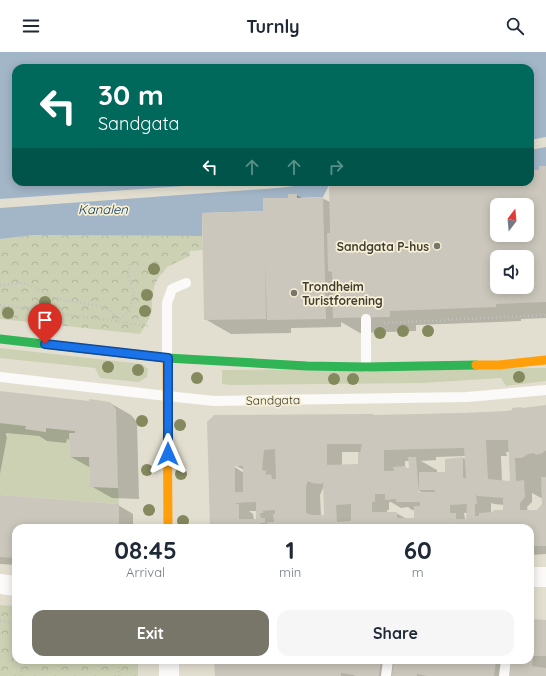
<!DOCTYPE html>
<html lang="en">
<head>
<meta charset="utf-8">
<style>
  :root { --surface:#fff; --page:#f6f6f7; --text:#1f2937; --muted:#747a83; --accent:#787569 }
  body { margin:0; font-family:Quicksand,sans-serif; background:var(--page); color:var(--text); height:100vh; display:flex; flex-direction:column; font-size:15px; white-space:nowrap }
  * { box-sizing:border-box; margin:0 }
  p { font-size:13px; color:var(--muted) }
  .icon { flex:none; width:22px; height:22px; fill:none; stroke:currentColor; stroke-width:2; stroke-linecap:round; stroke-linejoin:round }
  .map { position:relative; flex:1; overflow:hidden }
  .side { position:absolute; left:12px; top:472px; width:522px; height:140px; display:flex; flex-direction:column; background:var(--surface); border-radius:12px; box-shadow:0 2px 10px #0003 }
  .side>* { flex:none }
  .guide { position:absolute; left:12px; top:12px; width:522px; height:122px; border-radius:12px; box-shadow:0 2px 10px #0003; background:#00695c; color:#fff; overflow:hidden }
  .needle { width:26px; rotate:16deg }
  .tools { position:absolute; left:490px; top:146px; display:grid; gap:8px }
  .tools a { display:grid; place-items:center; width:44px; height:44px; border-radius:8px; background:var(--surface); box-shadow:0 2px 10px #0003; font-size:20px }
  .pin { position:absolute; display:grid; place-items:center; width:34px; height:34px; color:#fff; margin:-41px -17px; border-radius:50% 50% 50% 0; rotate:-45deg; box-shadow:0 0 4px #0007 }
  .pin .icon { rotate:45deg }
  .me { position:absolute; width:44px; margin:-22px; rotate:0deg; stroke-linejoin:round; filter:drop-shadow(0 0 3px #0008) }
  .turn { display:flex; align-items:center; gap:14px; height:84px; padding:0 20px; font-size:18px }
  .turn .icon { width:52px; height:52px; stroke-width:2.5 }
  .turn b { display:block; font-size:28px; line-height:34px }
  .lanes { display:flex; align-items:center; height:38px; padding:0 20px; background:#0003; justify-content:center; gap:20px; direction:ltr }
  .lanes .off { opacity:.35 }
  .eta { display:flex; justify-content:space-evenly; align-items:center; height:68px; text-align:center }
  .eta b { font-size:24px; font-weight:700; line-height:28px }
  .primary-button { display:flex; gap:8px; margin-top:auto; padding:8px 20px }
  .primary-button a { flex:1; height:46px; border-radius:12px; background:var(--accent); color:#fff; font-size:16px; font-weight:700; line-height:46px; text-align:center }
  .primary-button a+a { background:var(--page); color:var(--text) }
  header { display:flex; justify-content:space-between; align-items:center; height:52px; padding:0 20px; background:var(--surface); font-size:18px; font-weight:700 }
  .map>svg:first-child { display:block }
  .green { fill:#ccd1b4 }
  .forest { fill:url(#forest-crowns) }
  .water { fill:#a3b6c8 }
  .pier { fill:#e3dfd0 }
  .shadow { fill:#0003; fill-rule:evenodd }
  .building { fill:#ccc7bc; fill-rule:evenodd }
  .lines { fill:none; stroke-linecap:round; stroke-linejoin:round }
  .path { stroke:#c2c1bc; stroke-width:2.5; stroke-dasharray:1 3; stroke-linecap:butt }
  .lane { stroke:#fbfaf8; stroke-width:10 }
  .street { stroke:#fbfaf8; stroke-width:20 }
  .fast { stroke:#30b455; stroke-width:9 }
  .slow { stroke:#ff9f0a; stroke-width:9 }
  .tree { fill:#84895e }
  .route-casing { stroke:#114b97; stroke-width:10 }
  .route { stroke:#1a73e8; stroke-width:7 }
  .poi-dot { fill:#787569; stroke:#f8f0d5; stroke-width:1.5 }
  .labels { text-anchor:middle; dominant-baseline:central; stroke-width:3.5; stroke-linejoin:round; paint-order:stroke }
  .poi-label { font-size:12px; font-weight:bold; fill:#3f3c32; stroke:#f8f0d5; text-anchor:end }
  .street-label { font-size:12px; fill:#3f3c32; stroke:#f8f0d5 }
  .water-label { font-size:13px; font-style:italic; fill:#07355e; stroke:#f8f0d5 }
</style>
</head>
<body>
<header><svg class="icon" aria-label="menu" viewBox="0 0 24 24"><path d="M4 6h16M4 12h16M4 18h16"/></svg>Turnly<svg class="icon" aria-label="search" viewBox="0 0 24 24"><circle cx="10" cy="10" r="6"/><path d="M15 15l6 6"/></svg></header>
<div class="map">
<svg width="546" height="624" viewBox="0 0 546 624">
  <defs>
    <pattern id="forest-crowns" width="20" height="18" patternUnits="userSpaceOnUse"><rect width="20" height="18" fill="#ccd1b4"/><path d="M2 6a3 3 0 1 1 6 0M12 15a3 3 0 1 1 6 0" fill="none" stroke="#b0b49b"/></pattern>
  </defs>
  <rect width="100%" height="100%" fill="#e3dfd0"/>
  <!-- green -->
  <path class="green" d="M 0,296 L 142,312 L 148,317 L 147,325 L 139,330 L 100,326 L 95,316 L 0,306 Z
    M 546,316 L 546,329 L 506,334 L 501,326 L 423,331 L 230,333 L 222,332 L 222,318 Z
    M 0,371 L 26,374 L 25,377 L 45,380 L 46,376 L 75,379 L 75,381 L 69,381 L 70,405 L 89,405 L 90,434 L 118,436 L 119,452 L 0,443 Z"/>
  <!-- forest -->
  <path class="forest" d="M 34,183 L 202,184 L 203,198 L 190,199 L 190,204 L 167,215 L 158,226 L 154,235 L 152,248 L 152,259 L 149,267 L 140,282 L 0,267 L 0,187 Z
    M 0,553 L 16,554 L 16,608 L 138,608 L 138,624 L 0,624 Z"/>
  <!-- water -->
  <path class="water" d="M 0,0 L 546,0 L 546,114 L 539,114 L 539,118 L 530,118 L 530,16 L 16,16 L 16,130 L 383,130 L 383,131 L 329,133 L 323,145 L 297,146 L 297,142 L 288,146 L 263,146 L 263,159 L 202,161 L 202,184 L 34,183 L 0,187 Z"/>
  <!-- pier -->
  <path class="pier" d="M 546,85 L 546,95 L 530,98 L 530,88 Z
    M 240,130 L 325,130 L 278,136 L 0,156 L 0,147 Z"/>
  <!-- shadow -->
  <path class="shadow" d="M 546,115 L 546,266 L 521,267 L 521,269 L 416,273 L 416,279 L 360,281 L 341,270 L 341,275 L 291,276 L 291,281 L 231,282 L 205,267 L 263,160 L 297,143 L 302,146 L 322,146 L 330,150 L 384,132 L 384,130 L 530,130 L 530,119 L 540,119 ZM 497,153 L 527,153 L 527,183 L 497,183 ZM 497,205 L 527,205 L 527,235 L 497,235 Z
    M 0,340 L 90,350 L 110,351 L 131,363 L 137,370 L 139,447 L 112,446 L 91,434 L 91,416 L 71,405 L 70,388 L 67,387 L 66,391 L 47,389 L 39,384 L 6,381 L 6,384 L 7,385 L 0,422 Z
    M 546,354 L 546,502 L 530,503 L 530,476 L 211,476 L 208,370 L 506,360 ZM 342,400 L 359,400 L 359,413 L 342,413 ZM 506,400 L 509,400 L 511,430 L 502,430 L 501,404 L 507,404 ZM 466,404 L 466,408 L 463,406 L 446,408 L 446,421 L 437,421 L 437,418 L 421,409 L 436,408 L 436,405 ZM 405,409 L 409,409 L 410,418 L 405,415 ZM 231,411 L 244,418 L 244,421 L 230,412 ZM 324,434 L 325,464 L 321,464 L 320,443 ZM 415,436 L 423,441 L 419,441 L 414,438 ZM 532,441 L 543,447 L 543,452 L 538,459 L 528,460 L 527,455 L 532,450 ZM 389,450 L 391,450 L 401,456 L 408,455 L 412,458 L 415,458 L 415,467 L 407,467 L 396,461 L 387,461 L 387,458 L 389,458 ZM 491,451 L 494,452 L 504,453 L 504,459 L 491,463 ZM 249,459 L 257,459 L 257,468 L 254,468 L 253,462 ZM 464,461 L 467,461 L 467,469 L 465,467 Z
    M 0,444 L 118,453 L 133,462 L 133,476 L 16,476 L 16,513 L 0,512 Z
    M 530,568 L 546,569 L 546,624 L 216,624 L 215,608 L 530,608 Z"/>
  <!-- building -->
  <path class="building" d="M 539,114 L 546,114 L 546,250 L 496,252 L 496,255 L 390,259 L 390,265 L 333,266 L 332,220 L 328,219 L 327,181 L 330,181 L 329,133 L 383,131 L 383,130 L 530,130 L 530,118 L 539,118 ZM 497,153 L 527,153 L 527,183 L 497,183 ZM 497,205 L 527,205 L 527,235 L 497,235 Z
    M 288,142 L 297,142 L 297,146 L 323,145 L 326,267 L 267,268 L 265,208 L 266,267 L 204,268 L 202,161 L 263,159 L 263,146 L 288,146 Z
    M 0,339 L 89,349 L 89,347 L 110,350 L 116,357 L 118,436 L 90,435 L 89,405 L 70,405 L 69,381 L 75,381 L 75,379 L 46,376 L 46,380 L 25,377 L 26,374 L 0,371 Z
    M 546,353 L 546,399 L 544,399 L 543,401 L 536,403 L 534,401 L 528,402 L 522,406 L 515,406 L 516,429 L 524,428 L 525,445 L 520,451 L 520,458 L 537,458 L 542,452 L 541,425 L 546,425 L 546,494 L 530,494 L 530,476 L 265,476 L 265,473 L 268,470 L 274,470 L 273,462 L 275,462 L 275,458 L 263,459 L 263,461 L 260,461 L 261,466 L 265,466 L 265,471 L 261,471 L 261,476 L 210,476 L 207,370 L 214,363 L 374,362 L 374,363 L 461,361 L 507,359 L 512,358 L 512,356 L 521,355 L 522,356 ZM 486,388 L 508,388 L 510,429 L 488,427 ZM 327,392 L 362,392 L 360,401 L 358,401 L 358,412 L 327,413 ZM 464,396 L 466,426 L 463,426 L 463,405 L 445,407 L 445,420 L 419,420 L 419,438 L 435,438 L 435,440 L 419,440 L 419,442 L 416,405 L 408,405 L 409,416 L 406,416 L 406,414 L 393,415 L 394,419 L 384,419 L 384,398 ZM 275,397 L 276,427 L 272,427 L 271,422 L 266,423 L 266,419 L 262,418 L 264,398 ZM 235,414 L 243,414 L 243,440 L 235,440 ZM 308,429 L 312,431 L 321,432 L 323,430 L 324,463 L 312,463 L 306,461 L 306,434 ZM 375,442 L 385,442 L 385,448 L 396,447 L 396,450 L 420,450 L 420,454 L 414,454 L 414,466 L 397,466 L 397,460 L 372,460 L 372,450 L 375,450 ZM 476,443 L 478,444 L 503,446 L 503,458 L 494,458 L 492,460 L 479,461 L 479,464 L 475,464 L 475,452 L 477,452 ZM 256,450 L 256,467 L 239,467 L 239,452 L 236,452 L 236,451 ZM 351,452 L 351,469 L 337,470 L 336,453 ZM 467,452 L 466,467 L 456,467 L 456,461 L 450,461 L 450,453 Z
    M 0,443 L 119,452 L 119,476 L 16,476 L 16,506 L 0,505 Z
    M 530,567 L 546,568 L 546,604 L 533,604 L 532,614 L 546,616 L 546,624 L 509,624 L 512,608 L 530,608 Z
    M 214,608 L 333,608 L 333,609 L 342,610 L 342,608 L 381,608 L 379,624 L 354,624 L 355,623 L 341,621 L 341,624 L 215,624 Z
    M 394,608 L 451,608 L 461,609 L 461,608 L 496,608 L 494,624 L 427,624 L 417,622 L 417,624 L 392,624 Z"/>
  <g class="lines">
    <!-- path -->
    <path class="path" d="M 0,233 L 21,231 L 30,233 L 48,243 L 59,247 L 105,255 L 113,261 L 116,269 L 129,260 L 134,242 L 128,223 L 130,213 L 134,208
      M 0,253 L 149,274
      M 384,271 L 546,263
      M 0,569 L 16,571
      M 21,624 L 22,608
      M 119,624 L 119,608"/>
    <!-- lane -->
    <path class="lane" d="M 366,267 L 366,315
      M 167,306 L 167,251 L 172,237 L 186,231
      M 0,325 L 167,344 L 214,349 L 467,345 L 546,338
      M 386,624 L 388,608
      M 504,624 L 506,608"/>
    <!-- street -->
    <path class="street" d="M 530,525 L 546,525
      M 0,532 L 16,534
      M 169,608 L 169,624"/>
    <!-- fast -->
    <path class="fast" d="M 0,287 L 167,306 L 307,314 L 366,315 L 476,313"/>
    <!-- slow -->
    <path class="slow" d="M 167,306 L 168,476
      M 476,313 L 499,313 L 546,308"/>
  </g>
  <!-- trees -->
  <g class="tree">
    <circle cx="154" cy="217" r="6"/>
    <circle cx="147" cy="243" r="6"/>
    <circle cx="45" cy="250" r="6"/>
    <circle cx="145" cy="259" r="6"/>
    <circle cx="8" cy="261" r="6"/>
    <circle cx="403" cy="279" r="6"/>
    <circle cx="428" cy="279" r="6"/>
    <circle cx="380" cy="281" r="6"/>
    <circle cx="108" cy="315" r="6"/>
    <circle cx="138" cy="318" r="6"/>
    <circle cx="519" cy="325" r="6"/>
    <circle cx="197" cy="326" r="6"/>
    <circle cx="334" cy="327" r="6"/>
    <circle cx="353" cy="327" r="6"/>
    <circle cx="142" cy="369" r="6"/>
    <circle cx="180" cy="373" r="6"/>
    <circle cx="147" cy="418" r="6"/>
    <circle cx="181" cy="422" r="6"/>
    <circle cx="149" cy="458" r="6"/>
    <circle cx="183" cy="469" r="6"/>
  </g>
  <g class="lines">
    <defs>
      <path id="route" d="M 45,292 L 168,306 L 168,402"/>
    </defs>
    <!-- route casing -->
    <use href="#route" class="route-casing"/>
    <!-- route -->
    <use href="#route" class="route"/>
  </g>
  <!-- markers -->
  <g class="poi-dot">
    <circle cx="437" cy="194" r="4"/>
    <circle cx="294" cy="241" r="4"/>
  </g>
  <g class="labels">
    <!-- poi labels -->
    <g class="poi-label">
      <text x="429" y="194">Sandgata P-hus</text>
      <text x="302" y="234" text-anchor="start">Trondheim<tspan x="302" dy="14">Turistforening</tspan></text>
    </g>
    <!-- street labels -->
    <g class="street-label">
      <text transform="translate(273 348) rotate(-1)">Sandgata</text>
    </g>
    <!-- water labels -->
    <g class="water-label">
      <text x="103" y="157">Kanalen</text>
    </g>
  </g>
</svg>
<div class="tools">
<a><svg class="needle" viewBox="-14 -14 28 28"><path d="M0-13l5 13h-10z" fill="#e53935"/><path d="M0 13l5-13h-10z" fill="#747a83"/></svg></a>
<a><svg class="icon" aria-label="sound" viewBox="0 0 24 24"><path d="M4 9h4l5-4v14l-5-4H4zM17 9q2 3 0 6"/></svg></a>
</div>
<div class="pin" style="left:45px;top:292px;background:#d93025"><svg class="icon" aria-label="arrive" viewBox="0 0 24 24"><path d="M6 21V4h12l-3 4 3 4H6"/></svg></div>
<svg class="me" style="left:168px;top:402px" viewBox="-20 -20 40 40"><path d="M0-17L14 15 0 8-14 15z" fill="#1a73e8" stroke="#fff" stroke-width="4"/></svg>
<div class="guide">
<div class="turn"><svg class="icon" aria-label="left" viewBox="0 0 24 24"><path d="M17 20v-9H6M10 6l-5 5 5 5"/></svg><div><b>30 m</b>Sandgata</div></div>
<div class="lanes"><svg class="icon" aria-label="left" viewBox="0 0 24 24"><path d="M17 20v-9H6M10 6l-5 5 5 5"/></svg><svg class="icon off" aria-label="ahead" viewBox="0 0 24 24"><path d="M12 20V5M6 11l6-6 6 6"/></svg><svg class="icon off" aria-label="ahead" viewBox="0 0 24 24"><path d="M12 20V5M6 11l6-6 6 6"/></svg><svg class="icon off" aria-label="right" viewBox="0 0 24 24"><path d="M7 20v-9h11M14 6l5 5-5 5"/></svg></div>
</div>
<section class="side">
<div class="eta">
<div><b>08:45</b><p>Arrival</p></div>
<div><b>1</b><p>min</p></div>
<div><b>60</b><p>m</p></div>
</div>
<div class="primary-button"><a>Exit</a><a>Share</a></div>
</section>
</div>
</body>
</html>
